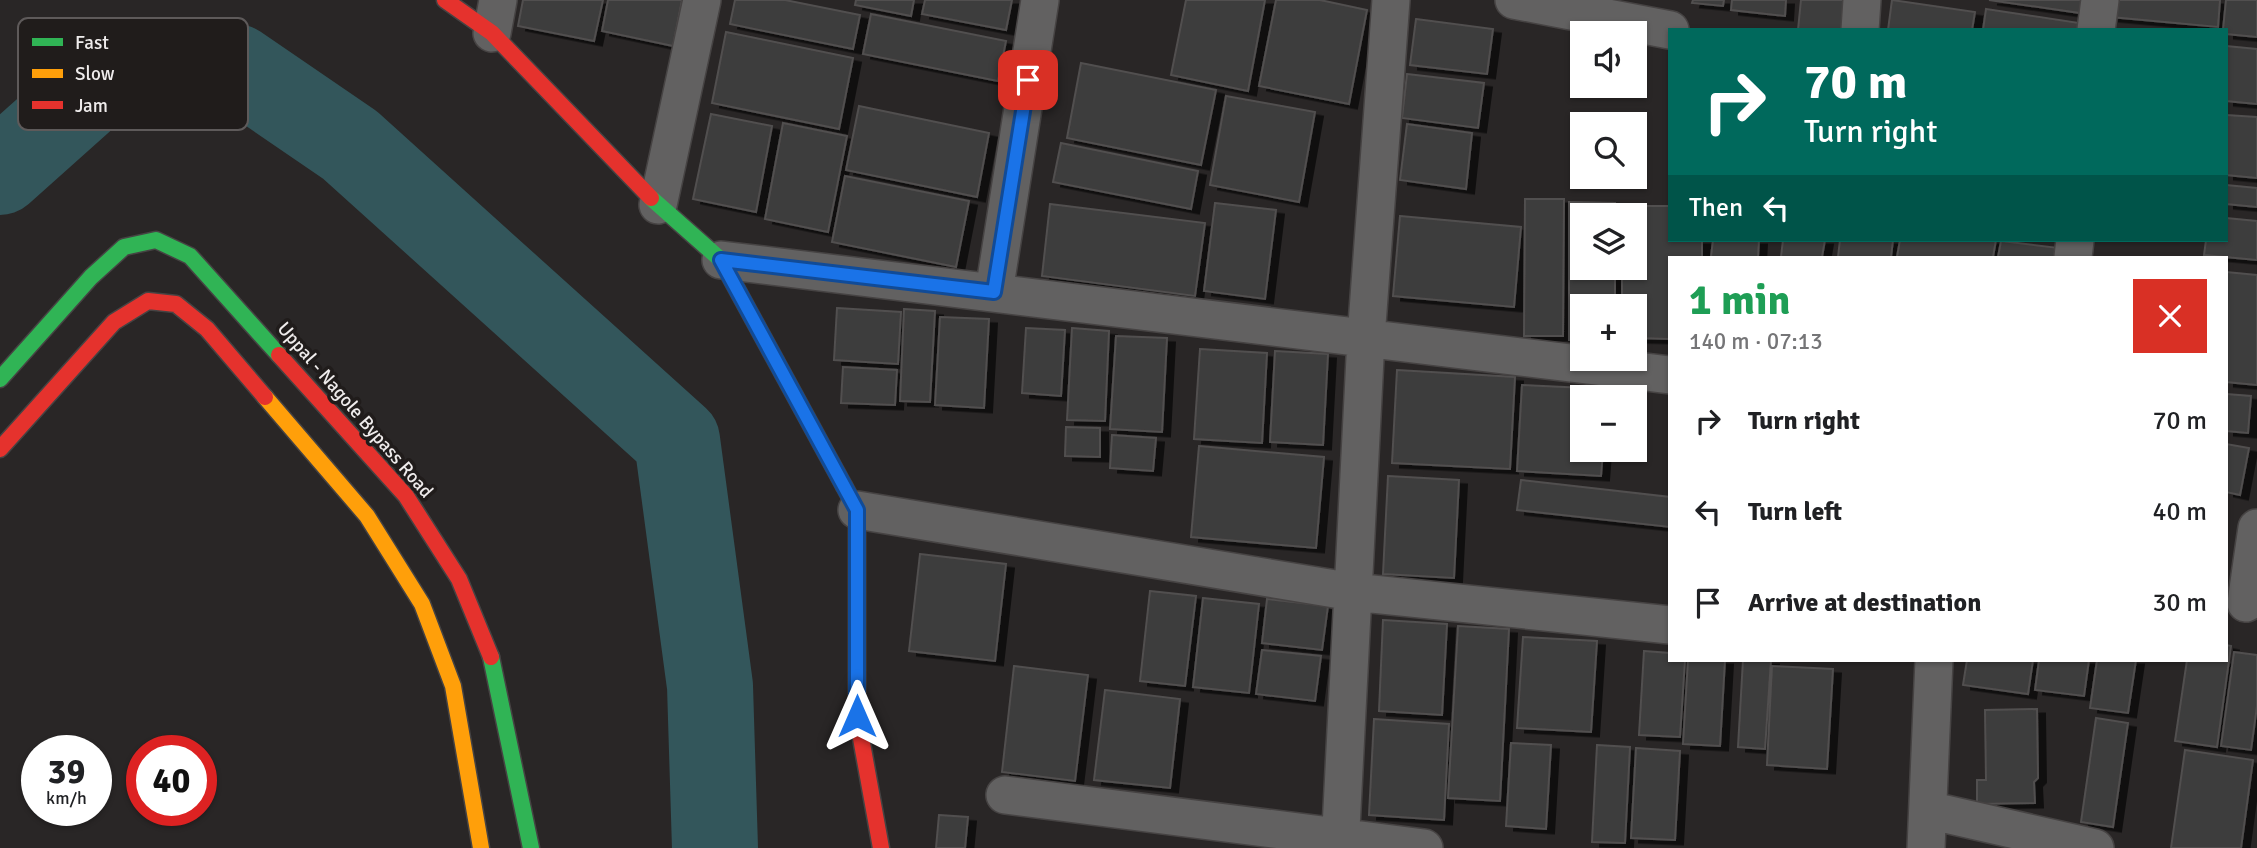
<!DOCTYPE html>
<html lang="en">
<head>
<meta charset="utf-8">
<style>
  :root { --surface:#fff; --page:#f2f2f2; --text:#202124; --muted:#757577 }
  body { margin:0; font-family:Signika,sans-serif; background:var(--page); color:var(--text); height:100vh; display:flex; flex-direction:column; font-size:26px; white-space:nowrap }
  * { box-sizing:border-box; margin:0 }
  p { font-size:23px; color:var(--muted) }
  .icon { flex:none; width:38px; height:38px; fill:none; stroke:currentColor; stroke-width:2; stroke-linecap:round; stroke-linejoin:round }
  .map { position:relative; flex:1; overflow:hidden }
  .drawer { position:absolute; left:1668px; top:256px; width:560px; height:406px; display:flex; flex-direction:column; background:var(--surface); border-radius:0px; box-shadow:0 2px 5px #0004 }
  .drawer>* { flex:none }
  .top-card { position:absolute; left:1668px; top:28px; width:560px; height:214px; border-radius:0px; box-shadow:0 2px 5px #0004; background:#00695c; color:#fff; overflow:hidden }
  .fabs { position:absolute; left:1570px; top:21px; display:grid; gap:14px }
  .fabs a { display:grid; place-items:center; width:77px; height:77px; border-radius:0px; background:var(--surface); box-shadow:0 2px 5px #0004; font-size:35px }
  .speed { position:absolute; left:21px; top:735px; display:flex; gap:14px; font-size:35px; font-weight:700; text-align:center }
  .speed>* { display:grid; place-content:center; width:91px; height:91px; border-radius:50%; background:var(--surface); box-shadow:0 2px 5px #0004; line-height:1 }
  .speed small { font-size:18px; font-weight:400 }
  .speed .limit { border:10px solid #d22; background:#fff; color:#111 }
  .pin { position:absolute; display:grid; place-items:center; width:60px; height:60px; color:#fff; margin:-30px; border-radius:14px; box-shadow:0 4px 10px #0006 }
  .me { position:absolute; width:77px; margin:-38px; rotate:0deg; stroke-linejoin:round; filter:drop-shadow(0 0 5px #0008) }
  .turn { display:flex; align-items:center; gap:24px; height:147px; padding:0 21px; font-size:32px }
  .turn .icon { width:91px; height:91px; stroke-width:2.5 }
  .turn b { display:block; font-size:49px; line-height:60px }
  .then { display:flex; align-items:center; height:66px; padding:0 21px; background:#0003; gap:14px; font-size:26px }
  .round { display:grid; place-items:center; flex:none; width:74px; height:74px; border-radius:0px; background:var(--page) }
  .headline { display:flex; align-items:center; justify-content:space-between; height:119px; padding:0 21px }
  h1 { font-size:42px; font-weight:700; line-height:52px; color:#1e9e55 }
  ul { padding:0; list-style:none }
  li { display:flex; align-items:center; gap:21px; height:91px; padding:0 21px }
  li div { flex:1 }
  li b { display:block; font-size:26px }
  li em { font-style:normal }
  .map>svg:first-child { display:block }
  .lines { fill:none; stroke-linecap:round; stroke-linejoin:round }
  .river { stroke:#33565b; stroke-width:86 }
  .building { fill:#3e3c3c; stroke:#514f4f; stroke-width:2; filter:url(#shadow) }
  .street-casing { stroke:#464343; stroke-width:40 }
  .fast-casing { stroke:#464343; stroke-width:19 }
  .slow-casing { stroke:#464343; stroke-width:19 }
  .jam-casing { stroke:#464343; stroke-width:19 }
  .street { stroke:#626161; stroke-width:37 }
  .fast { stroke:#30b455; stroke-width:16 }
  .slow { stroke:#ff9f0a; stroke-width:16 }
  .jam { stroke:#e5322d; stroke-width:16 }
  .route-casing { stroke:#114b97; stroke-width:18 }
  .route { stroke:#1a73e8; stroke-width:12 }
  .labels { text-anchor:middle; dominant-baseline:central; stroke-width:7; stroke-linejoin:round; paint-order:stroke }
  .street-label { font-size:19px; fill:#efecec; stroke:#201c1b }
  .key { fill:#201c1b; stroke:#5e5a5a; stroke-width:2 }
  .key-label { font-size:19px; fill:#efecec }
</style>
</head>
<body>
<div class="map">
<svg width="2257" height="848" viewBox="0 0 2257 848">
  <defs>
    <filter id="shadow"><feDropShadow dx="8" dy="4.5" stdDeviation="0" flood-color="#0009"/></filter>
  </defs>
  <rect width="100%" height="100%" fill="#292626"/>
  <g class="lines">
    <!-- river -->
    <path class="river" d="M 0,172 L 122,63 L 236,67 L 350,145 L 677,440 L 710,686 L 715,848"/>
  </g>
  <!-- building -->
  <path class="building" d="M 523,0 L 603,0 L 594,41 L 518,26 Z
    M 608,0 L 682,0 L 673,46 L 602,31 Z
    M 735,0 L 785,0 L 860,15 L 853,49 L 730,24 Z
    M 856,0 L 914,0 L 911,16 L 855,5 Z
    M 925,0 L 1012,0 L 1006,30 L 922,14 Z
    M 1186,0 L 1265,0 L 1248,91 L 1171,75 Z
    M 1276,0 L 1320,0 L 1367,10 L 1349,104 L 1259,86 Z
    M 1693,0 L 1724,0 L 1723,6 L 1692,3 Z
    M 1732,0 L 1786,0 L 1785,16 L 1731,10 Z
    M 1801,0 L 1856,0 L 1853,30 L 1798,30 Z
    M 1892,0 L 1975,12 L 1972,30 L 1888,30 Z
    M 1989,0 L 2082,0 L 2080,13 Z
    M 2112,0 L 2220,0 L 2218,27 L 2111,17 Z
    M 2226,0 L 2257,0 L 2257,37 L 2226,34 L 2226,30 L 2223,30 Z
    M 1986,9 L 2079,23 L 2078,30 L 1983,30 Z
    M 871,14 L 1006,41 L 998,81 L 863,54 Z
    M 1416,19 L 1493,29 L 1487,74 L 1410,65 Z
    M 726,32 L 853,58 L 839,129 L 712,103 Z
    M 2226,46 L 2257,49 L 2257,104 L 2226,101 Z
    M 1081,63 L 1216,90 L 1201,165 L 1067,138 Z
    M 1407,74 L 1484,83 L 1478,128 L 1402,118 Z
    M 1226,96 L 1315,112 L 1299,202 L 1210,185 Z
    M 859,106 L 989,133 L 977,197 L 846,170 Z
    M 711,114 L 772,126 L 756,212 L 693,199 Z
    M 2226,115 L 2257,117 L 2257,178 L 2226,175 Z
    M 783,123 L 847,136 L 828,232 L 765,219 Z
    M 1407,124 L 1472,133 L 1466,189 L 1400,180 Z
    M 1061,143 L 1198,171 L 1191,209 L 1053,182 Z
    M 845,176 L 969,201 L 956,267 L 832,242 Z
    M 2226,185 L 2257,188 L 2257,207 L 2226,204 Z
    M 1525,199 L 1564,199 L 1563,336 L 1524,336 Z
    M 1569,202 L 1615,203 L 1615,215 L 1582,215 L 1582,268 L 1615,268 L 1615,306 L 1582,306 L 1582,340 L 1569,340 Z
    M 1215,203 L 1276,210 L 1265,299 L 1204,291 Z
    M 1050,204 L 1205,223 L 1195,296 L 1042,276 Z
    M 1622,206 L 1670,206 L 1670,240 L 1702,240 L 1702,257 L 1670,257 L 1670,339 L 1634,338 L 1634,306 L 1622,306 L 1622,268 L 1634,268 L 1634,215 L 1622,215 Z
    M 1400,216 L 1521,227 L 1514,307 L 1393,296 Z
    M 2226,218 L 2257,221 L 2257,260 L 2204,255 L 2206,240 L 2226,240 Z
    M 1713,240 L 1759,240 L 1758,257 L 1711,257 Z
    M 1783,240 L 1825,240 L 1822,257 L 1781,257 Z
    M 1840,240 L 1893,240 L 1891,257 L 1838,257 Z
    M 1900,240 L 1996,240 L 1993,257 L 1897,257 Z
    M 2001,241 L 2059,248 L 2058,257 L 1998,257 Z
    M 2226,272 L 2257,275 L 2257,385 L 2226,382 Z
    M 837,308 L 901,312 L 898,364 L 834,360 Z
    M 904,309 L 935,311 L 930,402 L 900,401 Z
    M 940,317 L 989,319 L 984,408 L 935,405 Z
    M 1026,328 L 1065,330 L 1061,396 L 1022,393 Z
    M 1072,328 L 1109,331 L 1105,421 L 1067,420 Z
    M 1116,336 L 1167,338 L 1162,432 L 1110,429 Z
    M 1200,349 L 1267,353 L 1262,443 L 1194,439 Z
    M 1275,351 L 1328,354 L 1323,445 L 1270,442 Z
    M 843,367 L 897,370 L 895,405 L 841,403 Z
    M 1397,370 L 1515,377 L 1510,469 L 1392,463 Z
    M 1522,385 L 1606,389 L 1606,397 L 1582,397 L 1582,450 L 1603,450 L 1601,476 L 1517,471 Z
    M 2226,394 L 2251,396 L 2248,433 L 2226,431 Z
    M 1066,427 L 1100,428 L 1100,457 L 1065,456 Z
    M 1112,435 L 1156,438 L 1153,471 L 1110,468 Z
    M 2226,444 L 2249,448 L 2240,495 L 2226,492 Z
    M 1199,446 L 1324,457 L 1316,548 L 1191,537 Z
    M 1388,476 L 1459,480 L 1454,578 L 1383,574 Z
    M 1521,480 L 1670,497 L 1670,527 L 1517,510 Z
    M 920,554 L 1006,564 L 995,661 L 909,651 Z
    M 1150,591 L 1196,596 L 1185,686 L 1140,681 Z
    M 1203,598 L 1259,604 L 1249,693 L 1193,687 Z
    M 1267,599 L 1328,606 L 1322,650 L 1262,643 Z
    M 1383,620 L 1447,624 L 1442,715 L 1379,711 Z
    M 1458,626 L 1509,629 L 1500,801 L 1448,798 Z
    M 1523,637 L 1597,641 L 1591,732 L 1517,728 Z
    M 2226,645 L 2231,646 L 2217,747 L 2175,741 L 2187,660 L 2226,660 Z
    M 1262,650 L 1321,656 L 1315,701 L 1256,694 Z
    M 1644,651 L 1670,653 L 1670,660 L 1685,660 L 1680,737 L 1639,735 Z
    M 2234,652 L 2257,655 L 2257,706 L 2251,750 L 2221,746 Z
    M 1688,660 L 1725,660 L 1720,746 L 1683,744 Z
    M 1743,660 L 1771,660 L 1765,749 L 1738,747 Z
    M 1967,660 L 2033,660 L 2028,694 L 1963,685 Z
    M 2039,660 L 2089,660 L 2084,696 L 2035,690 Z
    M 2097,660 L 2136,660 L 2128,713 L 2090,708 Z
    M 1014,666 L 1088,675 L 1075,781 L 1002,772 Z
    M 1772,666 L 1833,669 L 1827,769 L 1767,765 Z
    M 1105,690 L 1180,699 L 1170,788 L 1094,780 Z
    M 2037,709 L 2038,778 L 2034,782 L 2035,803 L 1977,804 L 1977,780 L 1986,780 L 1985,710 Z
    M 2096,718 L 2128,723 L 2113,827 L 2081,822 Z
    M 1374,719 L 1449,724 L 1444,820 L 1369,815 Z
    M 1511,743 L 1551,745 L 1546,829 L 1506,826 Z
    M 1597,745 L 1630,747 L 1625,843 L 1592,842 Z
    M 1636,748 L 1680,751 L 1675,840 L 1631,838 Z
    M 2185,750 L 2253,760 L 2241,848 L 2171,848 Z
    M 939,815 L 968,817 L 965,848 L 936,848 Z"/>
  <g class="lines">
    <defs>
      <path id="street" d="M 1514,0 L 1670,30
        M 1860,30 L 1862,0
        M 2096,30 L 2100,0
        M 492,33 L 498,0
        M 658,205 L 702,0
        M 2073,257 L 2075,240
        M 721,260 L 1670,375
        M 994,292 L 1040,0
        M 857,510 L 1353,592 L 1670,625
        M 2246,603 L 2257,528
        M 1005,795 L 1424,848
        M 1928,810 L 2095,848
        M 1340,848 L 1366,338 L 1391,0
        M 1926,848 L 1934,660"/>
      <path id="fast" d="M 651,198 L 721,260 L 844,486
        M 0,379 L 91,277 L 124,247 L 156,240 L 190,256 L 279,355
        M 491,657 L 531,848"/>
      <path id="slow" d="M 265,397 L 367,516 L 422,604 L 453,686 L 481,848"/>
      <path id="jam" d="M 445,0 L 492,33 L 651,198
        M 279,355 L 406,496 L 459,579 L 491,657
        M 0,449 L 114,322 L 148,301 L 176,304 L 207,329 L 265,397
        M 844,486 L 857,510 L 857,716 L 881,848"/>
    </defs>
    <!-- street casing -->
    <use href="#street" class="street-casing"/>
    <!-- fast casing -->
    <use href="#fast" class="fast-casing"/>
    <!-- slow casing -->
    <use href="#slow" class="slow-casing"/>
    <!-- jam casing -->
    <use href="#jam" class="jam-casing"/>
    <!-- street -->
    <use href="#street" class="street"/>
    <!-- fast -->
    <use href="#fast" class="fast"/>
    <!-- slow -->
    <use href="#slow" class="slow"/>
    <!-- jam -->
    <use href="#jam" class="jam"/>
  </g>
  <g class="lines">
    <defs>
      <path id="route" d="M 857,716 L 857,510 L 721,260 L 994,292 L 1028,80"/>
    </defs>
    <!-- route casing -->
    <use href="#route" class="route-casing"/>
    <!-- route -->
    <use href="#route" class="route"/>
  </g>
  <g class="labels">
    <!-- street labels -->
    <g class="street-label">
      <text transform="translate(355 410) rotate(49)">Uppal - Nagole Bypass Road</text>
    </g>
  </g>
  <!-- legend -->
  <rect x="18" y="18" width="230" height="112" rx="10" class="key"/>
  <rect x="32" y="38" width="31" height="8" fill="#30b455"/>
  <rect x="32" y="69" width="31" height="9" fill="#ff9f0a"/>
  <rect x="32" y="101" width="31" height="8" fill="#e5322d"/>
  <g class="key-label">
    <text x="75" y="49">Fast</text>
    <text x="75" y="80">Slow</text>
    <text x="75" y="112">Jam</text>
  </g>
</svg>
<div class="fabs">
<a><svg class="icon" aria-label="sound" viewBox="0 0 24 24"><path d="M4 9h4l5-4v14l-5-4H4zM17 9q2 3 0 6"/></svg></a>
<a><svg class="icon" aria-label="search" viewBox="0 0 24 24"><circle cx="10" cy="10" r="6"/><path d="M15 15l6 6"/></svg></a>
<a><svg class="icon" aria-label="layers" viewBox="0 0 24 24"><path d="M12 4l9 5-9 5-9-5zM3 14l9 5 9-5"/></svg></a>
<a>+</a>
<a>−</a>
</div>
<div class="speed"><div>39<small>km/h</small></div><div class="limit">40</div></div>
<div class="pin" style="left:1028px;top:80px;background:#d93025"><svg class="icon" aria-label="arrive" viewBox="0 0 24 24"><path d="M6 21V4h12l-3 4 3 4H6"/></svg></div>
<svg class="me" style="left:857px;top:716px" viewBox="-20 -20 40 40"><path d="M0-17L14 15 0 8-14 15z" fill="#1a73e8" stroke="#fff" stroke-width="4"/></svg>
<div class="top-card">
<div class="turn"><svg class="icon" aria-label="right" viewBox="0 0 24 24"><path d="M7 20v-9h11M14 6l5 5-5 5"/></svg><div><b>70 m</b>Turn right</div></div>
<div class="then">Then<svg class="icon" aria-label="left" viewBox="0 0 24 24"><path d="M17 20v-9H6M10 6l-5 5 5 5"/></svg></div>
</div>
<section class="drawer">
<div class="headline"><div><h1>1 min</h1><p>140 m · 07:13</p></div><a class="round" style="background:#d93025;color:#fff"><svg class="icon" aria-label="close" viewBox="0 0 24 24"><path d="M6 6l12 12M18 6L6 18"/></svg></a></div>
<ul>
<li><svg class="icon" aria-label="right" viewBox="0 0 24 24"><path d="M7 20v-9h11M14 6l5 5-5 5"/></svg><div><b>Turn right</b></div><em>70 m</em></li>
<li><svg class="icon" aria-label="left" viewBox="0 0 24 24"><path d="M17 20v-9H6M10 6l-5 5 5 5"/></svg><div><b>Turn left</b></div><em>40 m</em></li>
<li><svg class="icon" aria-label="arrive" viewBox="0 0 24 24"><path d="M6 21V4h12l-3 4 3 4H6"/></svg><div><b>Arrive at destination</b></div><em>30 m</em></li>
</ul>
</section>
</div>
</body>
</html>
